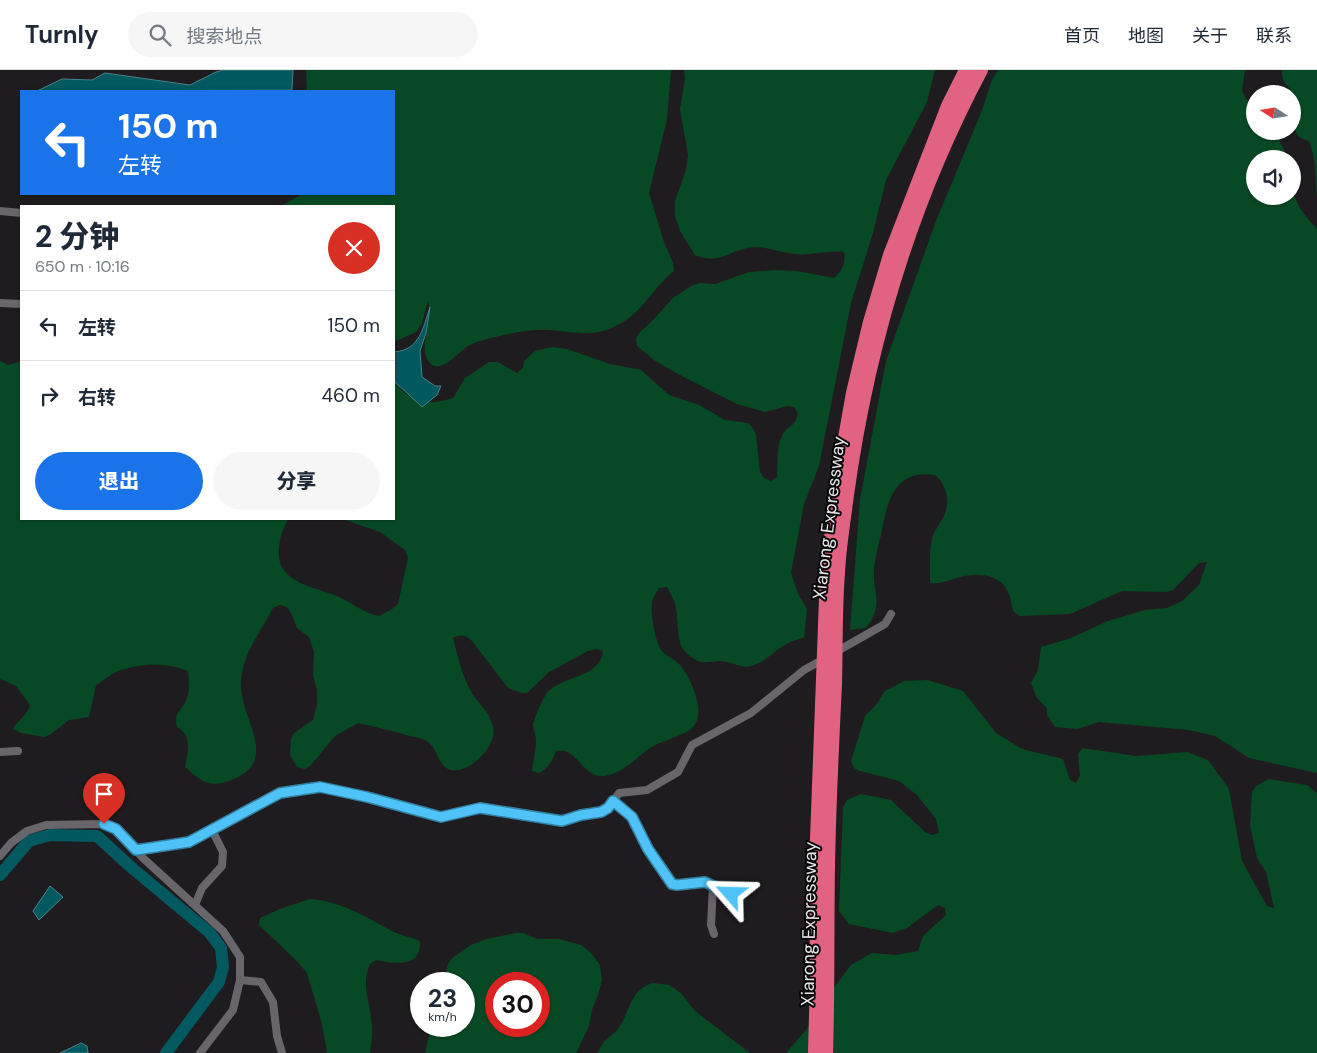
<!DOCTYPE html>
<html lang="zh">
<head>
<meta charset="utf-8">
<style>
  :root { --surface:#fff; --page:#f6f6f7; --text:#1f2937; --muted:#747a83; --line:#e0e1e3; --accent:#1a73e8 }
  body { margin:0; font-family:"DM Sans","Noto Sans SC",sans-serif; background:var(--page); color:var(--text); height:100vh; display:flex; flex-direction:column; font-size:19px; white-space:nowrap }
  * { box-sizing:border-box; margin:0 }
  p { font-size:16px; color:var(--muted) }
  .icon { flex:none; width:28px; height:28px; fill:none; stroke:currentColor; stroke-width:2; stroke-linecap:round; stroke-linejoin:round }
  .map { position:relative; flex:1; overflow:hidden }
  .side { position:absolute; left:20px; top:135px; width:375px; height:315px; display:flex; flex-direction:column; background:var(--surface); border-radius:0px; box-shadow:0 1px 4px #0004 }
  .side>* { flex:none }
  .hud { position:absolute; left:20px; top:20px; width:375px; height:105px; border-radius:0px; box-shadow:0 1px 4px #0004; background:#1a73e8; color:#fff; overflow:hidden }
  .needle { width:32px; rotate:282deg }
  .fabs { position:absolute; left:1246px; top:15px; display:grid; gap:10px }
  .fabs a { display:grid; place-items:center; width:55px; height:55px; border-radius:50%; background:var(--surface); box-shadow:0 1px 4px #0004; font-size:25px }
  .speed { position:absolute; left:410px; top:902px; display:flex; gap:10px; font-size:25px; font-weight:700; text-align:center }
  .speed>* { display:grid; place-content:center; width:65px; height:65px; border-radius:50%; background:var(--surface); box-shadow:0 1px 4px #0004; line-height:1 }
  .speed small { font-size:12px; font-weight:400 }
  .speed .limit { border:8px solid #d22; background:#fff; color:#111 }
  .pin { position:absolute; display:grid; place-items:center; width:42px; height:42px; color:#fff; margin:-51px -21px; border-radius:50% 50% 50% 0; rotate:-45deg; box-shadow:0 0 5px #0007 }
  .pin .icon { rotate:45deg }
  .me { position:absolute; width:55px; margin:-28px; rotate:295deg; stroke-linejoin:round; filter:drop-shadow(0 0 4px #0008) }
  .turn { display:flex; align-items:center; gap:18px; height:105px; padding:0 15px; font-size:22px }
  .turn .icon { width:65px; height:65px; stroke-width:2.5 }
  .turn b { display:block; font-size:35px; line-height:42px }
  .round { display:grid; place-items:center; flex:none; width:52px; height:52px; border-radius:26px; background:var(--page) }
  .summary { display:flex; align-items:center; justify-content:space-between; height:85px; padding:0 15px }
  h1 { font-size:30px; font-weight:800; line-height:38px }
  .action { display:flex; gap:10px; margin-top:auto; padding:10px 15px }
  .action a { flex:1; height:58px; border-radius:30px; background:var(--accent); color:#fff; font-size:20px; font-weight:800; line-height:58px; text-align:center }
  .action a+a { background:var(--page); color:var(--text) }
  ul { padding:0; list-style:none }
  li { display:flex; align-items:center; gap:15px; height:70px; padding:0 15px; border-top:1px solid var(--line) }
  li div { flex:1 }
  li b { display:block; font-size:19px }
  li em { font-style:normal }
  header { display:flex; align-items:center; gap:30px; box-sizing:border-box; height:70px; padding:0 25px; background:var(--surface); border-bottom:1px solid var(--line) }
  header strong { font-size:24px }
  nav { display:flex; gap:28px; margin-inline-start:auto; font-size:18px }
  .search { width:350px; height:45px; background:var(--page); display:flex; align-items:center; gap:12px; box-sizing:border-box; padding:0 18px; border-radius:28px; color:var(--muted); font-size:19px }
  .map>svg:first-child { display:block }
  .green { fill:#084925; fill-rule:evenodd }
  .water { fill:#025960; stroke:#478389 }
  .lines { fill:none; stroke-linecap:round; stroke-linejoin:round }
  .river { stroke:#025960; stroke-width:12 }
  .minor { stroke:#68666a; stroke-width:8 }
  .motorway { stroke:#e26381; stroke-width:14 }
  .route-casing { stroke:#337fa1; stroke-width:12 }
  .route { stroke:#4fc3f7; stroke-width:9 }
  .labels { text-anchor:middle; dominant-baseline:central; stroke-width:4; stroke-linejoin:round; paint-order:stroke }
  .street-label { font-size:18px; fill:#e7e6e8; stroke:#070708 }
</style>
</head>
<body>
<header>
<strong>Turnly</strong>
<div class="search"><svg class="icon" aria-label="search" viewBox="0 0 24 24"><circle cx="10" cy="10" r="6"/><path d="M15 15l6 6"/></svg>搜索地点</div>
<nav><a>首页</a><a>地图</a><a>关于</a><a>联系</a></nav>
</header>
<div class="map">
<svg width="1317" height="983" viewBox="0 0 1317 983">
  <rect width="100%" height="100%" fill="#1e1c1f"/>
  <!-- green -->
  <path class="green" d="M 306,0 L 671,0 L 667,49 L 649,123 L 664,172 L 673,193 L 674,201 C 655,215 644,240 623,252 C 595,269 580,262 550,260 C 533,259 517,262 500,266 C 490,268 477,271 468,276 C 459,282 450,293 440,296 C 436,297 432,296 430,293 C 417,282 433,247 428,231 L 422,253 L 416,262 L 394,272 L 394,136 L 281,136 L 302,124 L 394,124 L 394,21 L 307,21 Z
    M 684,0 L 935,0 L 927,32 L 886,110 L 873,163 L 851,233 L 819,396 L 804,434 L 791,503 L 798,524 L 807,539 L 804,568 C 781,571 773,588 754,595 C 743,600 733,592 721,591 C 714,591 705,594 698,591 C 692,588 684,582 681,576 C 677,563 678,550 676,538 C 675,531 670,523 667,517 L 659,518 C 657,522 653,527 652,532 C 650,543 655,570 661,580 C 666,587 674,588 679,594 C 691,607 709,646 690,660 C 686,663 668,670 662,672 C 641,679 628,703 604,706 C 582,708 577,676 556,681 C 552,691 549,698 539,703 L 532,701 C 533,691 536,680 536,670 C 536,665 533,660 533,655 C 534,648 543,628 547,623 C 562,605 600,609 603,581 L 596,579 L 588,581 L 549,602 L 527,623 L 522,623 L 508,618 L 472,571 C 466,565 461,564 453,568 C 458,587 462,607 473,625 C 481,637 489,640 493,657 C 498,675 470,704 451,700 C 437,696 439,680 428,672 C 421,667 411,667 403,664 C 388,660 373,656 358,653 L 335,666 L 311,695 L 305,699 L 297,697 L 290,685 L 291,669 L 294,663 L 313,650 L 317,635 L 317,620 L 313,605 L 314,582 L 309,567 L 297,558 L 291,543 L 287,537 L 280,535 L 273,538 C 260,564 244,580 241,611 C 238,648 284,691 229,711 C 208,718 201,711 185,697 C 188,681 193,666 177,657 C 173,641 183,641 187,628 C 190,619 189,610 188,601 C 167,592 137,593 116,602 C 109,605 103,611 96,615 L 89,647 L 69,650 L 51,664 L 44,667 L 21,663 L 13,659 C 18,650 27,646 30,635 L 16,616 L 0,609 L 0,291 L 9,295 L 21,291 L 21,449 L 288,449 C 285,456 281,463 280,471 C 271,512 309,515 337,526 C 351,532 363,543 379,546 L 392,539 L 398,534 L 408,488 L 405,480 L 380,462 L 342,449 L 394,449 L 394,310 C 409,334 428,336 453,328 L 465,308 L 489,292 L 498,292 L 517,303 L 523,298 L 524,291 L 535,281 L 552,277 L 567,279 L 610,294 L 641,300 L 669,325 L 699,335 L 725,350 L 748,353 L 753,358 L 756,365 L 760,402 L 764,408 L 771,411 L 777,407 C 778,394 776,377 782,366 C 787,355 795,358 798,344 L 794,337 L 787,336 L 765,342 L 737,334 L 674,302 L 654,290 L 637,276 L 636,268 L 640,262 L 651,252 L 674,227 L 693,215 L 700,213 L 715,214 L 749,202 L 775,200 L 797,201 L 834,208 C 842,201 846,193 844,182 C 827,180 810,186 793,184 C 780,182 768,177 755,177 C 732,178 719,196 695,185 L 680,161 L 675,146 L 675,131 L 686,100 L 688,85 L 680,39 L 685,9 Z
    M 998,0 L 1245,0 L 1242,20 L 1245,27 L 1255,40 L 1255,61 L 1274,61 L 1284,79 L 1286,89 L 1255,89 L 1255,126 L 1292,126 L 1293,121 C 1297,137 1306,147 1317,159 L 1317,703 L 1249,688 L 1215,666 L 1189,660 L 1099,652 L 1077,659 L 1055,657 L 1047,645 L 1047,638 L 1037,628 L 1031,613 L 1038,600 L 1041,577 L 1071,568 L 1108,551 L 1145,540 L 1167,538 L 1182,531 L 1199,515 L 1207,492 L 1199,493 L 1173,520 L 1166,522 L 1122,521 L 1070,544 L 1020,546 L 1014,542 C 1011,535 1011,526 1007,520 C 1000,505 979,503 965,506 C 952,508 943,515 930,513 C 930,499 929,483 932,469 C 934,461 939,455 943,448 C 951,433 947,415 935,405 C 893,399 887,433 881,465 C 878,476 875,488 874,499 C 872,524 885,533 866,558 L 850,560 L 860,429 L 886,291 L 936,151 L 981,43 L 992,10 Z
    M 1282,0 L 1317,0 L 1317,127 C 1315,105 1317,92 1309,71 C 1303,69 1298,68 1296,62 C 1291,51 1296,37 1292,25 C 1290,15 1281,14 1282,0 Z
    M 928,610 L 963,621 L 996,663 L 1022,679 L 1063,689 L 1070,710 L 1076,713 L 1080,706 L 1078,684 L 1082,678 L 1136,686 L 1187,682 L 1208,690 L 1229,719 L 1242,791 L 1267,836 L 1274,838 L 1266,802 L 1257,788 L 1250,755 L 1252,722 L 1256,716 L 1269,709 L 1307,715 L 1317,723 L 1317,983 L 786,983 L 806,960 L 817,940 L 851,895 L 872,883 L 896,885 L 918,881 L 923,866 L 946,845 L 945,838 L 938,835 L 907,858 L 893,863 L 849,854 L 839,841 L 843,737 L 847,730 L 861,724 L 891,730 L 925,762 L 932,765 L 939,763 L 936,749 L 917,725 L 899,711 L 860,701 L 854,698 L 851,691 L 865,646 L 876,635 L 885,621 L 904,611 Z
    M 310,829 C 340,831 364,846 390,860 C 399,865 410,867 420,871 C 422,898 395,894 376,890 L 370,894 C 361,915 369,927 371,948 C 373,960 372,971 370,983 L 327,983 L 322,954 L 307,903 L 297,891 L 259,855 L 260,848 L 280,839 Z
    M 516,863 L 523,863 L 537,869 L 559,869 L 581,875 L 591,883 L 600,895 L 602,910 L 598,925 L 592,940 L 589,956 L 576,983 L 425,983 L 431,956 L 464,956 L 464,914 L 443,914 L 448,894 L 452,888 L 471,875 L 486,869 ZM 496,914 L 539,914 L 539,956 L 496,956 Z
    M 653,913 L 669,915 L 681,923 L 695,941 L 750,983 L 597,983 C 600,979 602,973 606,970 C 610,966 615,963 618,959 C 630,942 630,919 653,913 Z"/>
  <!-- water -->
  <path class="water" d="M 224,0 L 293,0 L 292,20 L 37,21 L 62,9 L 92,10 L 105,3 L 190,15 L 216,2 Z
    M 430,237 L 426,263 L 420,281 L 422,307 L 435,316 L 441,316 L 437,325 L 422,337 L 394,311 L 394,282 C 420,280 423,258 430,237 Z
    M 50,816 L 63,827 L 39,850 L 33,841 Z
    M 81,973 L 87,976 L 88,983 L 60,983 Z"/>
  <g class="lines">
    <!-- river -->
    <path class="river" d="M 0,805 L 29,771 L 50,765 L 97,766 L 132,798 L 210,863 L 221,878 L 223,897 L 219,912 L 166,983"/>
    <!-- minor -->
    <path class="minor" d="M 0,141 L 21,143
      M 0,233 L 21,234
      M 834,583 L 885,554 L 891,544
      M 0,682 L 18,681
      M 613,731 L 632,747 L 649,779 L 672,814 L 705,812 L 731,824
      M 136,780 L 189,772 L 280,723 L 319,717 L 367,727 L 441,747 L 480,738 L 562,751 L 581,745 L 601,742 L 608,738 L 619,723 L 647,720 L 678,702 L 692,675 L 751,643 L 804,600 L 824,589
      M 0,786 L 11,773 L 27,761 L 46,755 L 104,754 L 116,759 L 144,789 L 223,861 L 240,887 L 240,910 L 233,940 L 200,983
      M 713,816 L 711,855 L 714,864
      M 195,835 L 202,818 L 222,796 L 223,782 L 212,760
      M 240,910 L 261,912 L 273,932 L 277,966 L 282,983"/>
    <!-- motorway -->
    <path class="motorway" d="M 815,983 L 817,907 L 816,796 L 827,502 L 840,396 L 853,323 L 870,252 L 890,185 L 948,36 L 966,0
      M 826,983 C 828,921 827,858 828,796 C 829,735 832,675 835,614 C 836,577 835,540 838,503 C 839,479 843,456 846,432 C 866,282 910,134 981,0"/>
  </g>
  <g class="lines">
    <defs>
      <path id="route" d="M 104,754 L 116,759 L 136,780 L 189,772 L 280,723 L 320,717 L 367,727 L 441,747 L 480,738 L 562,751 L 581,745 L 601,742 L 608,738 L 613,731 L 632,747 L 648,779 L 672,814 L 677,815 L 705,812 L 731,824"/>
    </defs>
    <!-- route casing -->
    <use href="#route" class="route-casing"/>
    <!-- route -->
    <use href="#route" class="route"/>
  </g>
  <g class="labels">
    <!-- street labels -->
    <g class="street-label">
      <text transform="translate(829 448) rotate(-83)">Xiarong Expressway</text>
      <text transform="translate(809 854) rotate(-89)">Xiarong Expressway</text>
    </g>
  </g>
</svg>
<div class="fabs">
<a><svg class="needle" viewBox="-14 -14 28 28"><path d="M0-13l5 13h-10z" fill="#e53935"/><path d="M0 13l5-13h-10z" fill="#747a83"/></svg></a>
<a><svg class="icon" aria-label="sound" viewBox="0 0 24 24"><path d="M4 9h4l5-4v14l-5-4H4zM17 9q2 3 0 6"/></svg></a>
</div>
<div class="speed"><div>23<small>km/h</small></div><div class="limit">30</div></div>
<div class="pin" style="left:104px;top:754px;background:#d93025"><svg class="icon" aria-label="arrive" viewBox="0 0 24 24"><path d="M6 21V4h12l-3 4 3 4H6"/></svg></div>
<svg class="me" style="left:731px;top:824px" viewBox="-20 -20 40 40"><path d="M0-17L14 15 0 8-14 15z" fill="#4fc3f7" stroke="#fff" stroke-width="4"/></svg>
<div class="hud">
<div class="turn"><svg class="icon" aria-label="left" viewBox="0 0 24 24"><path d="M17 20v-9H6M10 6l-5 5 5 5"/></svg><div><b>150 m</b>左转</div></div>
</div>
<section class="side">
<div class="summary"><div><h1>2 分钟</h1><p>650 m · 10:16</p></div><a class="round" style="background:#d93025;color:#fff"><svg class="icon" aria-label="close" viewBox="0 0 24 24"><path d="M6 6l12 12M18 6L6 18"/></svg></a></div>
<ul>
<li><svg class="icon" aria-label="left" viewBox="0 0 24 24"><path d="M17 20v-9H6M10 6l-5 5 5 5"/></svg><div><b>左转</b></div><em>150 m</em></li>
<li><svg class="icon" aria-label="right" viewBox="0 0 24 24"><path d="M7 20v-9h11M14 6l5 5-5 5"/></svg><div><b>右转</b></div><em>460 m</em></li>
</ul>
<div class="action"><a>退出</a><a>分享</a></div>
</section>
</div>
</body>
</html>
